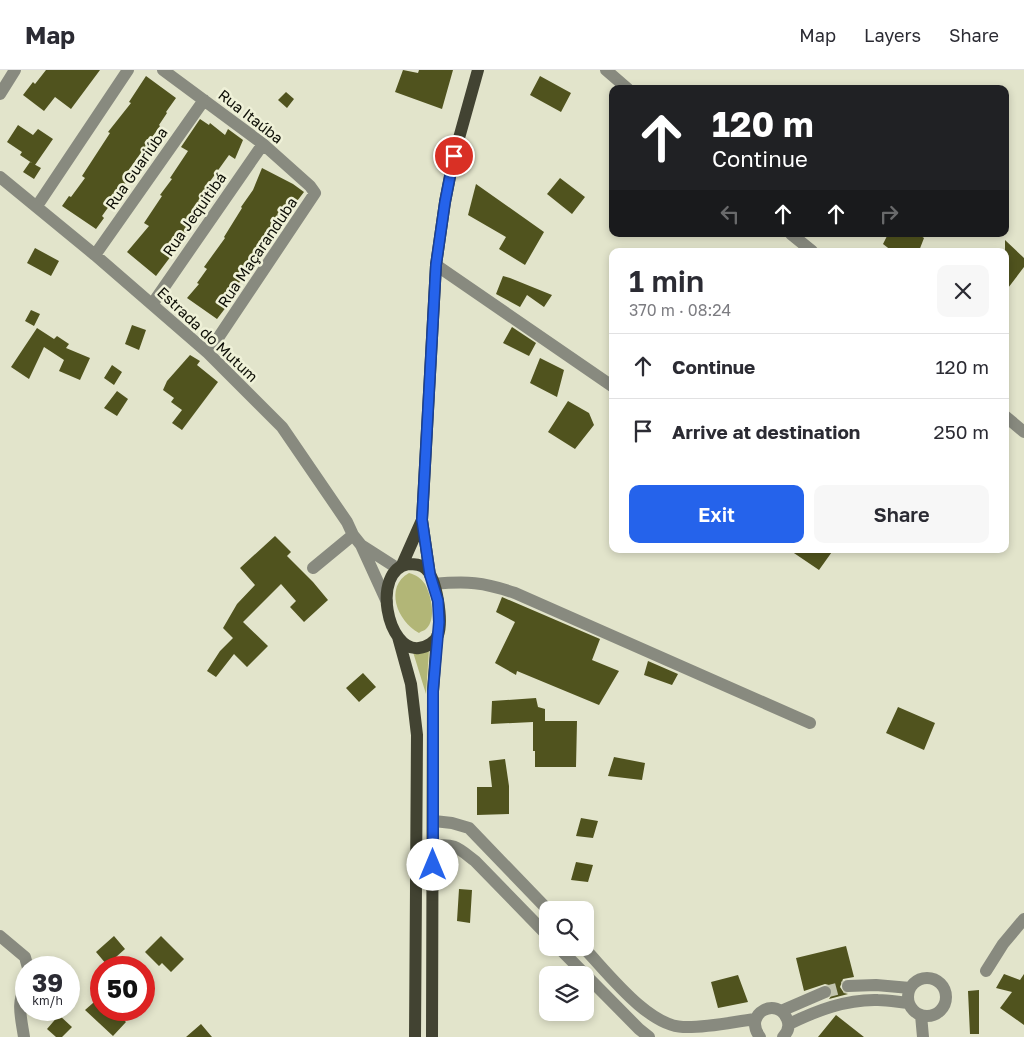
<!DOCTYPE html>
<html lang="en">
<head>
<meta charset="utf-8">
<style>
  :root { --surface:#fff; --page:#f7f7f7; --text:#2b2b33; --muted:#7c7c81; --line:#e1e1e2; --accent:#2563eb }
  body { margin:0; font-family:"Golos Text",sans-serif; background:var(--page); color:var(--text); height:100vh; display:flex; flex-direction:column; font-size:19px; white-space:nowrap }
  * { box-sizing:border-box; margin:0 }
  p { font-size:16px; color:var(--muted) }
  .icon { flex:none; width:28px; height:28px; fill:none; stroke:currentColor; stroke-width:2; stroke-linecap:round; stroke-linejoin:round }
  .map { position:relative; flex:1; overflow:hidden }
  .panel { position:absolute; left:609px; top:178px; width:400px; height:305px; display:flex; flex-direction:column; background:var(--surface); border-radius:10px; box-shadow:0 2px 8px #0003 }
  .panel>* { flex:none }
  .guide { position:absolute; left:609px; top:15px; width:400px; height:152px; border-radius:10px; box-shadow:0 2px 8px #0003; background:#202124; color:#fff; overflow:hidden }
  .tools { position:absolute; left:539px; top:831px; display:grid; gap:10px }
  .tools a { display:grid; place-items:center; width:55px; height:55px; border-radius:10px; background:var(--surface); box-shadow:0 2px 8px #0003; font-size:25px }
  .speed { position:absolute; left:15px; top:886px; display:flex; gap:10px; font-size:25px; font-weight:700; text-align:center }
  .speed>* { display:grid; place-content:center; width:65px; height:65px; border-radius:50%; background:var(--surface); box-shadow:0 2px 8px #0003; line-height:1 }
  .speed small { font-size:12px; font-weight:400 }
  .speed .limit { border:8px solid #d22; background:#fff; color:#111 }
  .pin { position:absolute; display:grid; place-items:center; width:42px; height:42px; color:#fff; margin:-21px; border:2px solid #fff; border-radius:50%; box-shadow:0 1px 5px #0007 }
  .me { position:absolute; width:55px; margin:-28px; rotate:0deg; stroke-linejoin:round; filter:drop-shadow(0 0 4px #0008) }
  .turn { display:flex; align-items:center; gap:18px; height:105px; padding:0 20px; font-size:22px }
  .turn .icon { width:65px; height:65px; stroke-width:2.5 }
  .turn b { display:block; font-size:35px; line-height:42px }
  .lanes { display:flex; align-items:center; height:48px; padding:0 20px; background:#0003; justify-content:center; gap:25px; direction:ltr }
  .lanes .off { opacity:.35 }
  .round { display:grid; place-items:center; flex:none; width:52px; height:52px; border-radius:10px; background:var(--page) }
  .overview { display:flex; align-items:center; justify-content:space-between; height:85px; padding:0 20px }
  h1 { font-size:30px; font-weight:600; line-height:38px }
  .cta { display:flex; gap:10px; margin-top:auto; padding:10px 20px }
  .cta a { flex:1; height:58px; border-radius:10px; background:var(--accent); color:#fff; font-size:20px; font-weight:600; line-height:58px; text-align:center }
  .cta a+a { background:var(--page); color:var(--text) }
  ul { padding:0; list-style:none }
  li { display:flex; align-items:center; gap:15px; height:65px; padding:0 20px; border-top:1px solid var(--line) }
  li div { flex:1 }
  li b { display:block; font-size:19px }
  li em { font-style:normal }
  header { display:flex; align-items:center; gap:30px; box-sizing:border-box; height:70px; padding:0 25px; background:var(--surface); border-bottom:1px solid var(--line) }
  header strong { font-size:24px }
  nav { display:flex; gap:28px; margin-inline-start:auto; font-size:18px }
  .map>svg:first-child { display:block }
  .green { fill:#b2b677 }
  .building { fill:#50531e }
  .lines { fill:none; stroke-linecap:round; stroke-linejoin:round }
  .minor-tunnel { stroke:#c2c4ad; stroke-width:12; stroke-dasharray:12 6; stroke-linecap:butt }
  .minor { stroke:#888a7f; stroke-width:12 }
  .major { stroke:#424332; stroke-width:12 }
  .route-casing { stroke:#184099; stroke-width:12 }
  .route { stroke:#2563eb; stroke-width:9 }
  .labels { text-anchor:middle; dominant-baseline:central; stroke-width:5; stroke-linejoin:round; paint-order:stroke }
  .street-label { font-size:15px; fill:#0c0d05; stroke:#eff1d8 }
</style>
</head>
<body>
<header>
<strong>Map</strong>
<nav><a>Map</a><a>Layers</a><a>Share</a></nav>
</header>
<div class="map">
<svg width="1024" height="967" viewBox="0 0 1024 967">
  <rect width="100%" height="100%" fill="#e2e4cb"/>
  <!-- green -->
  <path class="green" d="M 409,503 C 416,505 421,508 425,514 C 431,525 437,549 426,559 C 424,561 421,561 419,563 C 397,551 384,517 409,503 Z
    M 429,580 L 426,624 L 413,582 Z"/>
  <!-- building -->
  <path class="building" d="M 46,0 L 100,0 L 71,39 L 55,27 L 44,41 L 23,25 L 33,12 L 35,14 Z
    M 403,0 L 418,3 L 419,0 L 453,0 L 442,39 L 395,22 Z
    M 146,6 L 176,28 L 166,42 L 167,43 L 159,55 L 160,56 L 128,101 L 132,104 L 102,146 L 104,148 L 96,159 L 62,136 L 69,126 L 71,127 L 85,108 L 82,106 L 110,63 L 108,62 L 131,33 L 129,32 Z
    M 540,6 L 571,23 L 561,42 L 530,25 Z
    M 286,22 L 294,29 L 287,38 L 278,30 Z
    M 200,49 L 209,55 L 210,53 L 225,65 L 228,59 L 243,70 L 235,89 L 229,85 L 206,117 L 209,119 L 189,145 L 194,149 L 184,165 L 186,166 L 156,206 L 127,182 L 149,156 L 144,153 L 162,126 L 160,125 L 172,109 L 170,108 L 188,81 L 181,77 Z
    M 18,55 L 33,65 L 38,59 L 53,69 L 35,95 L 20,85 L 22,82 L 7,72 Z
    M 30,92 L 41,98 L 34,109 L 23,102 Z
    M 262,98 L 293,114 L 304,122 L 274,161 L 245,206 L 232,221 L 236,224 L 217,249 L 187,228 L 199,214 L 197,213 L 207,199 L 204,197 L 225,168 L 224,167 L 242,138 L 241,137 L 253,120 Z
    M 560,108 L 585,127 L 572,144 L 547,124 Z
    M 476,114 L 544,162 L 525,195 L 499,179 L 506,167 L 468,145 Z
    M 888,164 L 918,164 L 924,168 L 919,181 L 892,181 L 883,174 Z
    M 1005,170 L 1024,188 L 1024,197 L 1005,222 Z
    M 35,178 L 59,191 L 51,206 L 27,193 Z
    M 503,206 L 510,208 L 552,225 L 544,237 L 527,225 L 520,237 L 496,224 Z
    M 31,240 L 40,244 L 34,256 L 25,251 Z
    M 132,255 L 146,260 L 139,280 L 125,274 Z
    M 512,257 L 536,273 L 529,286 L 503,273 Z
    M 37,258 L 54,269 L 57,266 L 69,274 L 66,278 L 90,288 L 80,310 L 59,301 L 64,290 L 44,277 L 29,309 L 11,297 Z
    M 190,285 L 200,291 L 197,295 L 218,312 L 182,360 L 172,353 L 182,340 L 171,332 L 174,328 L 163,320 L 167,311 Z
    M 540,288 L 564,300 L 557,327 L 530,313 Z
    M 112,295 L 122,302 L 114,315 L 104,308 Z
    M 117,321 L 128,329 L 117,346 L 104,338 Z
    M 568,331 L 589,343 L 594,355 L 575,379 L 548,362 Z
    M 275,466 L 291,482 L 287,486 L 313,512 L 328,530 L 304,552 L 290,537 L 296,531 L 281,514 L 243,552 L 268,576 L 247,597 L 234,584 L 216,607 L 207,601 L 220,581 L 233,568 L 223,558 L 237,534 L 255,515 L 240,498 Z
    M 788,479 L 834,479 L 819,500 Z
    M 502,527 L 600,569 L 592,590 L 619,601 L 599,635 L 517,601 L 516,605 L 495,593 L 515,552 L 496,542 Z
    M 648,591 L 678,604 L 672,615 L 644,605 Z
    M 363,603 L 376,617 L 359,632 L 346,618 Z
    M 536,628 L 538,637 L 545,639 L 545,651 L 577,651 L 576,697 L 535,697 L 535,681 L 533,681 L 533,652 L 491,654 L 492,631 Z
    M 898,637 L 935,653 L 924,680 L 886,663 Z
    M 614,687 L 645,693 L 642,710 L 608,706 Z
    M 505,689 L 509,716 L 509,744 L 477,745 L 477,717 L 492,717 L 489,691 Z
    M 581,748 L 598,751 L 593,768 L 576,766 Z
    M 576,792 L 593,795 L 588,812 L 571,810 Z
    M 459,819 L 472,820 L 470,853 L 457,851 Z
    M 114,866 L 125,879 L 107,895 L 96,882 Z
    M 161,866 L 184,889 L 171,902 L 162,893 L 159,896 L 145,882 Z
    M 846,876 L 854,907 L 843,909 L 840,917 L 844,923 L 848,924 L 829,929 L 833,923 L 833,919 L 829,915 L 825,914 L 804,921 L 796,888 Z
    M 1004,904 L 1020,910 L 1024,904 L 1024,955 L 1000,938 L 1012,922 L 996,918 Z
    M 738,905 L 748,932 L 718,938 L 711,912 Z
    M 979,920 L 979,964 L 970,964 L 968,921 Z
    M 101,926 L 101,940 L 114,940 L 126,952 L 113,966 L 85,940 Z
    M 59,945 L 72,957 L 62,967 L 56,967 L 47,959 Z
    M 836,945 L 864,967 L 818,967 Z
    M 201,954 L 212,967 L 186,967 Z"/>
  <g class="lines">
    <!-- minor-tunnel -->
    <path class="minor-tunnel" d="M 825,922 L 848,916"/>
    <!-- minor -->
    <path class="minor" d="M 163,0 L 263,74 L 310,116 L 315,123 L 208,283
      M 606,0 L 628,19
      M 0,24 L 15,0
      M 0,107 L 95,185 L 208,283 L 282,357 L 347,452 L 353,465 L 361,475 L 387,532
      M 37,136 L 128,0
      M 791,164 L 812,181
      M 95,185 L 204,30
      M 436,195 L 612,316
      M 153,233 L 263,74
      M 1005,346 L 1024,362
      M 361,475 L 397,498
      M 313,498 L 353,465
      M 434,514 C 467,511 483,512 515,523 L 810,653
      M 434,751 L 452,753 L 469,758 L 548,840
      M 434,776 C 455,773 458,778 475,791 L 548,866
      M 0,866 L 25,887 L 28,898
      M 559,878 L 639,959 L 649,967
      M 584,878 C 607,902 648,956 683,957 C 707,958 732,952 755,949
      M 986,901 L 1003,874 L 1024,849
      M908 927a19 19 0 1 1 38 0a19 19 0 1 1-38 0Z
      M 848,916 L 876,915 L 910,918
      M 781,941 L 825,922
      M 921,945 L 923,967
      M 789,954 C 816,941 846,929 878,930 C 888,930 898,932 908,933
      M 24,967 C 20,942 17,935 26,911
      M 760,967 C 742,943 778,926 787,949 C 790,956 788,962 783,967"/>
    <!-- major -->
    <path class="major" d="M 408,494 C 414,494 421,494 426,499 C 437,509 443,551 438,565 C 435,572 427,577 419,578 C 387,582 371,501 408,494 Z
      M 402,495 L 422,450
      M 430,505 L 422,450 L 436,195 L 445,132 L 454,86 L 478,0
      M 398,567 L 411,614 L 417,665 L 415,967
      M 432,967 L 433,621 L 437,566"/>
  </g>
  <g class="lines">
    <defs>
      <path id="route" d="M 433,795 L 433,621 L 439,552 L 438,531 L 430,505 L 422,450 L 436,195 L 445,132 L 454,86"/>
    </defs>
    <!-- route casing -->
    <use href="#route" class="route-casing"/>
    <!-- route -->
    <use href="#route" class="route"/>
  </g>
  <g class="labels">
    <!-- street labels -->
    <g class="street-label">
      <text transform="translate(251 46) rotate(38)">Rua Itaúba</text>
      <text transform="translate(136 98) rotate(-55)">Rua Guariúba</text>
      <text transform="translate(194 144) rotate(-55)">Rua Jequitibá</text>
      <text transform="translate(257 182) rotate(-56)">Rua Maçaranduba</text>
      <text transform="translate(208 264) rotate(43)">Estrada do Mutum</text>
    </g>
  </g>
</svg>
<div class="tools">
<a><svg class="icon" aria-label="search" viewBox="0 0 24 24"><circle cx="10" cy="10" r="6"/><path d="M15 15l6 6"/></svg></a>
<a><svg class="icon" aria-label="layers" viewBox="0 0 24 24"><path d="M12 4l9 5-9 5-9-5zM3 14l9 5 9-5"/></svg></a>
</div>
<div class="speed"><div>39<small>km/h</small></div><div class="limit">50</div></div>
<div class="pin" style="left:454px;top:86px;background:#d93025"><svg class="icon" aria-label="arrive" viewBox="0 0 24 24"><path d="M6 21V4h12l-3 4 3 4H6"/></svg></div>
<svg class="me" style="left:433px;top:795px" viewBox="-20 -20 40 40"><circle r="19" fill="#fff"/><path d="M0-13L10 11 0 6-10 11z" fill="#2563eb"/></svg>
<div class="guide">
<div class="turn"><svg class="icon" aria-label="ahead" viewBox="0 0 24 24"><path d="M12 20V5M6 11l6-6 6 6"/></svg><div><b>120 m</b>Continue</div></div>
<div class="lanes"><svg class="icon off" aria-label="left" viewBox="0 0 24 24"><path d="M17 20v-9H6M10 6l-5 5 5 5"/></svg><svg class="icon" aria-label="ahead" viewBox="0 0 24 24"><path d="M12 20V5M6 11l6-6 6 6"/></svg><svg class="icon" aria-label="ahead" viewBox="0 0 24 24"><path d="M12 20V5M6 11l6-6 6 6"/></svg><svg class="icon off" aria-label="right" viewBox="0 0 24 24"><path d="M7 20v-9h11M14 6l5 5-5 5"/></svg></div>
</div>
<section class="panel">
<div class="overview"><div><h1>1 min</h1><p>370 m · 08:24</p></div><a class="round"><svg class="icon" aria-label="close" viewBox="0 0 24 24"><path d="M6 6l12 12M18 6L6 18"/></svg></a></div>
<ul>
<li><svg class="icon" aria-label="ahead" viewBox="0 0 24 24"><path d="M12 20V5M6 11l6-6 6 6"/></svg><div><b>Continue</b></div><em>120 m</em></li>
<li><svg class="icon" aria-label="arrive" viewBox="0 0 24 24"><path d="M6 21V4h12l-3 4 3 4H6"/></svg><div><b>Arrive at destination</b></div><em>250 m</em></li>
</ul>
<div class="cta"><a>Exit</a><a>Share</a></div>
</section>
</div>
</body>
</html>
